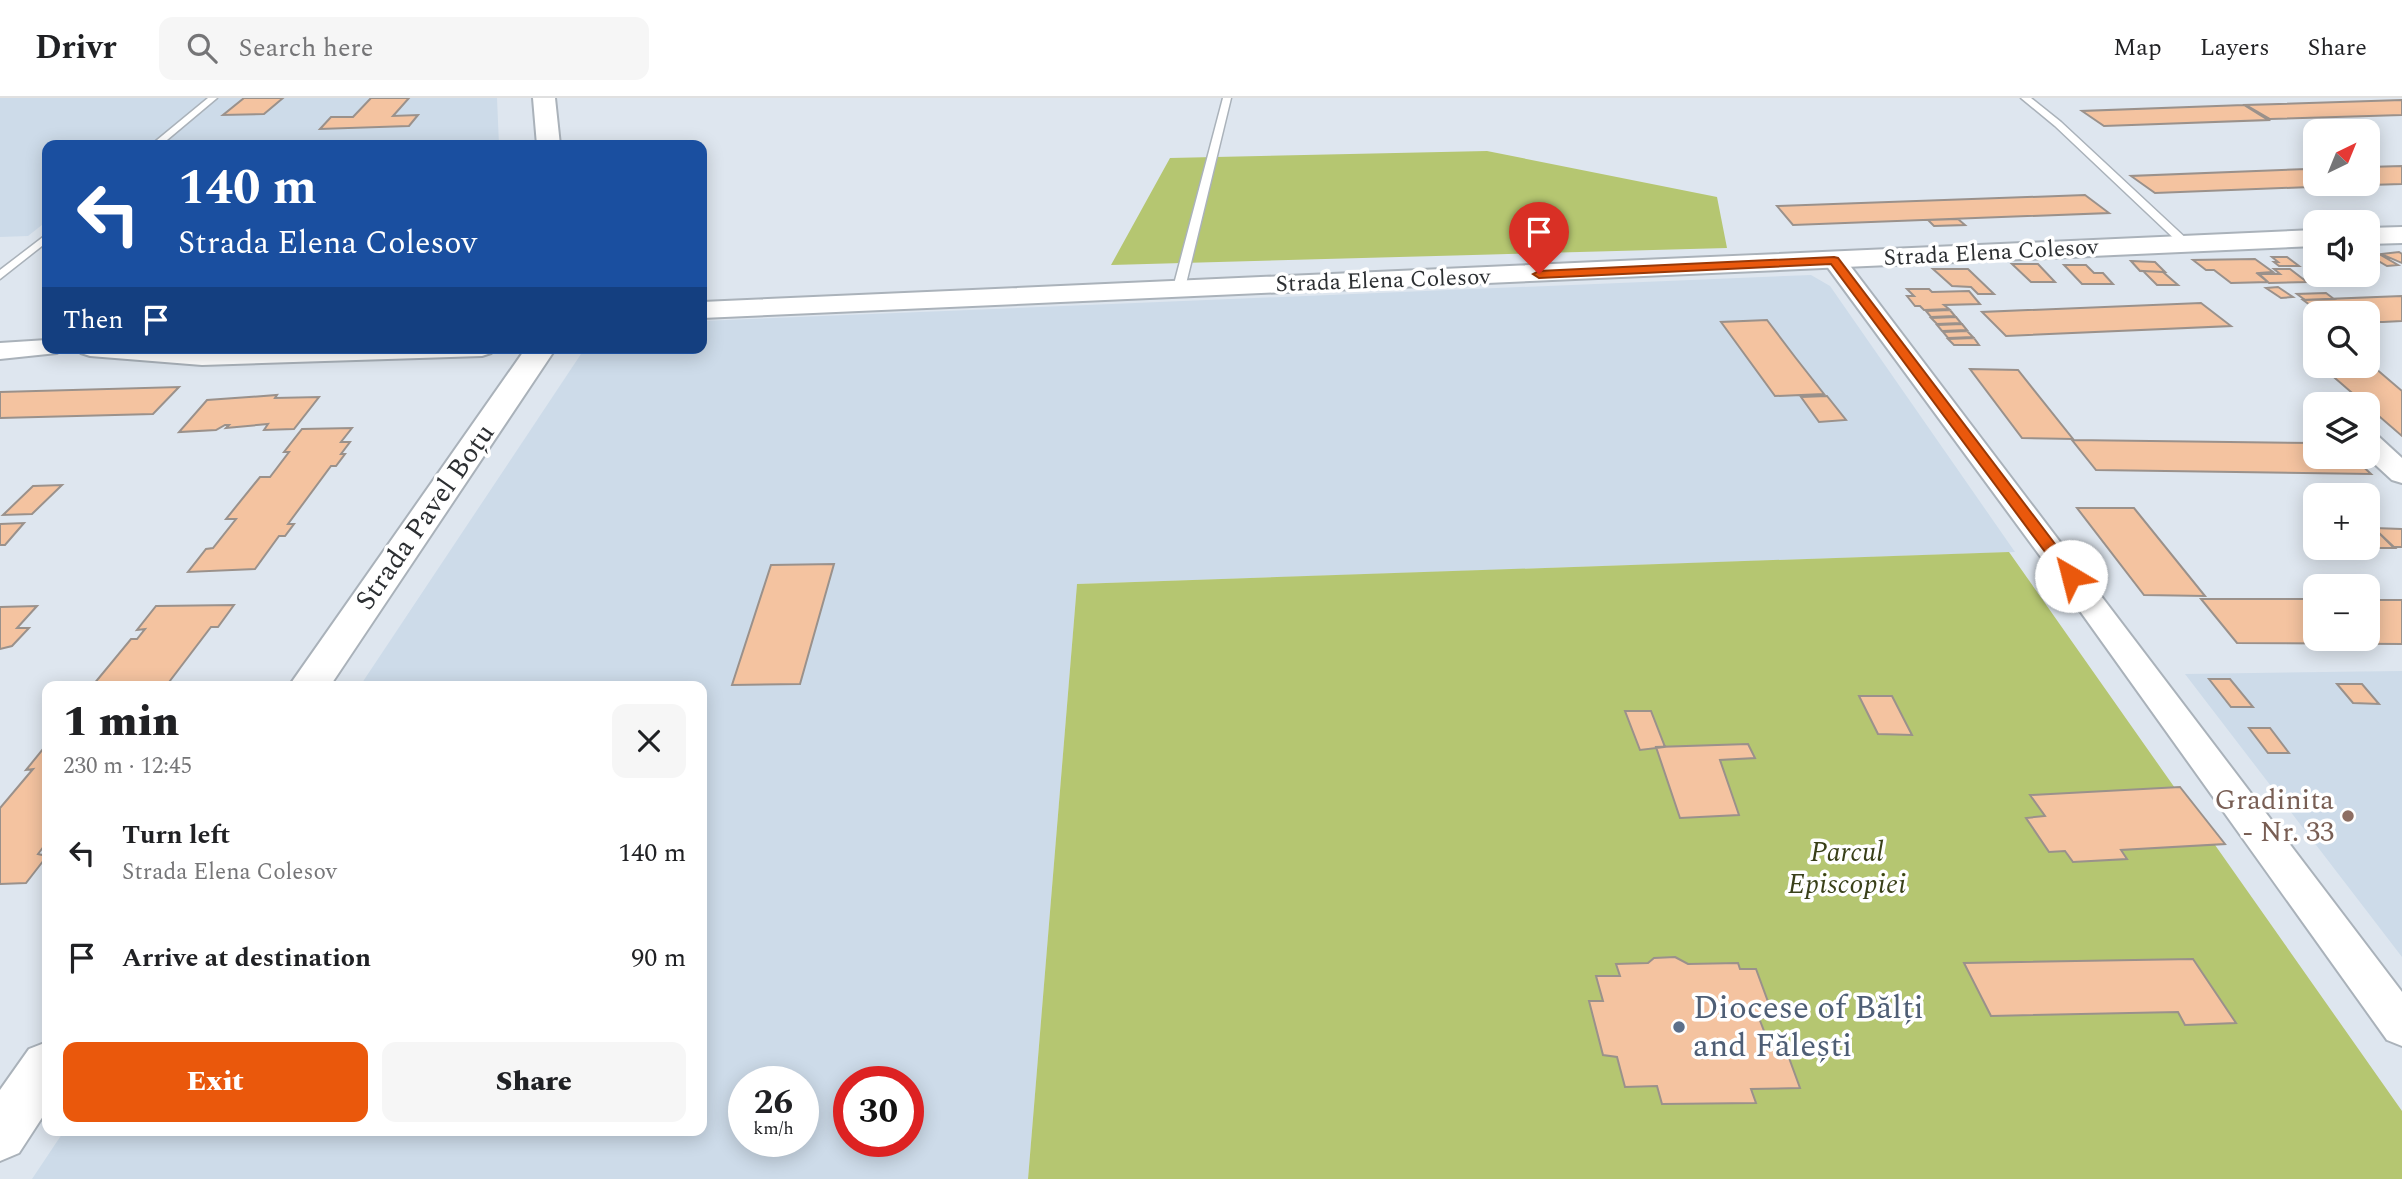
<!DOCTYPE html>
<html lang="en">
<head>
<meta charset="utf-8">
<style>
  :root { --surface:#fff; --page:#f6f6f6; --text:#202124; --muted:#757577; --line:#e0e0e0; --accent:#ea580c }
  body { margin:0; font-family:Spectral,serif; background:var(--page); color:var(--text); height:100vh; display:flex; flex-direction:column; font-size:26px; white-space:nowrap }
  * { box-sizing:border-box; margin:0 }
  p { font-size:23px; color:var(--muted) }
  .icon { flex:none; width:38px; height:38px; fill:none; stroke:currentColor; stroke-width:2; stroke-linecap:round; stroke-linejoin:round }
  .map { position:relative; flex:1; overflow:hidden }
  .details { position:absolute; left:42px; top:583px; width:665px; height:455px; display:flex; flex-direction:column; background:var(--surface); border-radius:14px; box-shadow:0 4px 18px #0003 }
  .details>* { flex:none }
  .banner { position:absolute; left:42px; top:42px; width:665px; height:214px; border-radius:14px; box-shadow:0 4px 18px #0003; background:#1a4fa0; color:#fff; overflow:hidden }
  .needle { width:46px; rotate:43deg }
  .buttons { position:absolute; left:2303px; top:21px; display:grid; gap:14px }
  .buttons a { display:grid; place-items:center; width:77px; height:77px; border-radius:14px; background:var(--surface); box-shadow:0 4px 18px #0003; font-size:35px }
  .speed { position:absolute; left:728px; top:968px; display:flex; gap:14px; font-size:35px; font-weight:700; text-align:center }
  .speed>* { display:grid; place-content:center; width:91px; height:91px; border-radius:50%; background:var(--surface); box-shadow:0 4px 18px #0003; line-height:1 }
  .speed small { font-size:18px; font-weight:400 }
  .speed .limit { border:10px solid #d22; background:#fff; color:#111 }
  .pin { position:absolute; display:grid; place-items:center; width:60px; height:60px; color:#fff; margin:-72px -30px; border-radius:50% 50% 50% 0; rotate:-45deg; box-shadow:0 0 7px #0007 }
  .pin .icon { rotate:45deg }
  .me { position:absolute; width:77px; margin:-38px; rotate:323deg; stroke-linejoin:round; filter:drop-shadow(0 0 5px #0008) }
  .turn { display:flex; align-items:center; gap:24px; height:147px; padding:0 21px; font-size:32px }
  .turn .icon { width:91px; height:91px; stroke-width:2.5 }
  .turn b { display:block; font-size:49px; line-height:60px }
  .then { display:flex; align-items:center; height:66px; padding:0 21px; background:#0003; gap:14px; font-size:26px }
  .round { display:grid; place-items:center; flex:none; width:74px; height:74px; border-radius:14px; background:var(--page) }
  .head { display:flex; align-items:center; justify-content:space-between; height:119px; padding:0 21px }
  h1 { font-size:42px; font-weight:800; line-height:52px }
  .button { display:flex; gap:14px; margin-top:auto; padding:14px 21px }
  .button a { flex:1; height:80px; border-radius:14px; background:var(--accent); color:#fff; font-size:28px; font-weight:800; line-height:80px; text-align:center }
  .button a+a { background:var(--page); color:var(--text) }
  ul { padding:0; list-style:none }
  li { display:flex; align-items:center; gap:21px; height:105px; padding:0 21px }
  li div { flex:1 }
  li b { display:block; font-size:26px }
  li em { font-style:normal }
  header { display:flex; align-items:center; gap:42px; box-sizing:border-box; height:98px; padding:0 35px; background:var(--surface); border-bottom:2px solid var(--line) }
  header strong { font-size:33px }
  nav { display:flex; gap:38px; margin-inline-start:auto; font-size:24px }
  .search { width:490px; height:63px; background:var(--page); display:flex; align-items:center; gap:18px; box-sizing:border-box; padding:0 24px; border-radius:14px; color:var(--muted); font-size:26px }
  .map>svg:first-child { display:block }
  .built { fill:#cddbe9; fill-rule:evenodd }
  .green { fill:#b5c671 }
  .building { fill:#f4c3a0; stroke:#9a918b; stroke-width:2 }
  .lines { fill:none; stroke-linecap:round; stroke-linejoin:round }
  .lane-casing { stroke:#aab2ba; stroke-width:3 }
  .street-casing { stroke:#aab2ba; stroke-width:4 }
  .secondary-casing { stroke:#aab2ba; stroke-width:4 }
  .primary-casing { stroke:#aab2ba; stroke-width:4 }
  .lane { fill:#fff; fill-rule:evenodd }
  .street { fill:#fff; fill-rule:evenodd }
  .secondary { fill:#fff; fill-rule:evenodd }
  .primary { fill:#fff; fill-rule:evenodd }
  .route { fill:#ea580c; stroke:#983908; stroke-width:2 }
  .education-dot { fill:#8d6e63; stroke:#fff; stroke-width:2.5 }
  .service-dot { fill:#5c6f8a; stroke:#fff; stroke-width:2.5 }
  .labels { text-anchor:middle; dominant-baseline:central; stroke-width:7; stroke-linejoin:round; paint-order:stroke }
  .far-street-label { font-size:23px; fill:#2c2f32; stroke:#fff }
  .street-label { font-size:28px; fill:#2c2f32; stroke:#fff }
  .education-label { font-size:28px; fill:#785e54; stroke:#fff; text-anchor:end }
  .park-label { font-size:28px; font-style:italic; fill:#394019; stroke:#fff }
  .near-service-label { font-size:33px; fill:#4e5e75; stroke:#fff; text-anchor:start }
</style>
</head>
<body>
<header>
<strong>Drivr</strong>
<div class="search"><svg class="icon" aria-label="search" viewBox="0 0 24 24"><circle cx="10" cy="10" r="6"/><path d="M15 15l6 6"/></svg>Search here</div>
<nav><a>Map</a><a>Layers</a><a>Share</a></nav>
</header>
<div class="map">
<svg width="2402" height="1081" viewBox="0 0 2402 1081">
  <rect width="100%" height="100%" fill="#dee6ef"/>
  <!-- built -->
  <path class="built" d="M 0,0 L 497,0 L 499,47 L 47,47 L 47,123 L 28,138 L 0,139 Z
    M 1811,177 L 1830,188 L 2015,454 L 1077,486 L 1028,1081 L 32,1081 L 64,1033 L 702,1032 L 702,588 L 360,588 L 585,250 L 702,250 L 702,223 ZM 744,984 L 803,984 L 803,1043 L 744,1043 ZM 849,984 L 908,984 L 908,1043 L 849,1043 Z
    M 2402,573 L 2402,859 L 2185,576 Z"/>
  <!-- green -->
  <path class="green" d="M 1487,53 L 1717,99 L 1727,150 L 1111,167 L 1170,60 Z
    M 2009,454 L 2402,1013 L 2402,1081 L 1028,1081 L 1077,486 Z"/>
  <!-- building -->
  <path class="building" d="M 244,0 L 283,0 L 264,16 L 223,17 Z
    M 371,0 L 409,0 L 393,18 L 418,17 L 409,28 L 320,31 L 331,19 L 353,19 Z
    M 2402,2 L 2402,17 L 2270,21 L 2246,7 Z
    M 2244,7 L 2268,22 L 2104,28 L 2082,13 Z
    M 2402,68 L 2402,86 L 2336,88 L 2332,86 L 2368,86 L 2368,69 Z
    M 2307,71 L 2315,76 L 2315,86 L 2335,88 L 2155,95 L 2131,78 Z
    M 2085,97 L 2109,115 L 1793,127 L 1777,108 Z
    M 1958,121 L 1965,127 L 1934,128 L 1928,122 Z
    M 2374,153 L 2398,167 L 2387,168 L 2368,157 L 2368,154 Z
    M 2399,154 L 2402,156 L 2402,165 L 2381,156 Z
    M 2272,159 L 2287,159 L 2299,168 L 2279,168 L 2274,164 L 2278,164 Z
    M 2255,161 L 2273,174 L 2258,175 L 2268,184 L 2231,185 L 2214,172 L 2206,172 L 2193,162 Z
    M 2131,163 L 2155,164 L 2165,174 L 2140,173 Z
    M 2012,166 L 2038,166 L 2055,184 L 2031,184 Z
    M 2064,167 L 2086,167 L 2094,175 L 2103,175 L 2113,186 L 2082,186 Z
    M 1933,171 L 1968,171 L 1994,196 L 1978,196 L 1971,189 L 1952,188 Z
    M 2274,171 L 2290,171 L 2307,184 L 2269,185 L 2258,176 L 2280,176 Z
    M 2143,173 L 2163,174 L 2178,187 L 2157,187 Z
    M 2278,189 L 2293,199 L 2281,200 L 2266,190 Z
    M 1907,191 L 1929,191 L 1932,194 L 1969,193 L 1980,206 L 1944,207 L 1949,211 L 1924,212 L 1920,208 L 1915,208 L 1907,198 L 1914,198 Z
    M 2326,195 L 2334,201 L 2305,202 L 2297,196 Z
    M 2402,198 L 2402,223 L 2383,224 L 2368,224 L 2368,215 L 2321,215 L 2303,202 Z
    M 2201,205 L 2231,228 L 2006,238 L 1982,214 Z
    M 1950,212 L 1955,218 L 1931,219 L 1926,213 Z
    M 1956,219 L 1961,225 L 1937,226 L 1931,220 Z
    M 1767,222 L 1795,259 L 1824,296 L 1775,298 L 1721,224 Z
    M 1962,226 L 1967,232 L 1942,233 L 1937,227 Z
    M 1967,233 L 1973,239 L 1948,240 L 1943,234 Z
    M 1974,240 L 1979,247 L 1954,247 L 1948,241 Z
    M 2368,264 L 2402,293 L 2402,338 L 2321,268 L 2368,268 Z
    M 1970,271 L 2018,272 L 2073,341 L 2022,340 Z
    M 179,289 L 153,316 L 0,320 L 0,294 Z
    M 277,297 L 275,300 L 319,299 L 294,331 L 264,332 L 268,326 L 226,330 L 229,327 L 225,327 L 216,332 L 179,334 L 207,302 Z
    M 1827,298 L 1846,322 L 1819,324 L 1801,299 Z
    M 352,330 L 341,344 L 350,344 L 341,356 L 345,356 L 336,368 L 331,368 L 288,426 L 294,426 L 285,438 L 279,438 L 255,471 L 188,474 L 206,451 L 213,450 L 236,421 L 226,421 L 260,379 L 270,379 L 289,354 L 284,354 L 302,331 Z
    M 2072,342 L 2315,345 L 2315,359 L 2353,359 L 2371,376 L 2096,372 Z
    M 62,387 L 32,416 L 3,417 L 33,388 Z
    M 2077,410 L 2134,410 L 2205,498 L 2144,497 Z
    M 24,425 L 5,447 L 0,447 L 0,426 Z
    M 2374,430 L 2402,431 L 2402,449 L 2393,449 Z
    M 2368,432 L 2376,432 L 2395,450 L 2343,450 L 2368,450 Z
    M 834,466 L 800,586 L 732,587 L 771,467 Z
    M 2201,501 L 2315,501 L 2315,541 L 2368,541 L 2368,502 L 2402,502 L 2402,546 L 2237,545 Z
    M 234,507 L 218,529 L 211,529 L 166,588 L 93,587 L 131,541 L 137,541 L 145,531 L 137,532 L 156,508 Z
    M 37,508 L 17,530 L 29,530 L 12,548 L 0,551 L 0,509 Z
    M 2209,581 L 2230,581 L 2253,609 L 2231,609 Z
    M 2337,586 L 2362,586 L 2379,606 L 2353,605 Z
    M 1859,598 L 1892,598 L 1912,637 L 1878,636 Z
    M 1625,613 L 1651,613 L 1665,649 L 1640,652 Z
    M 2249,630 L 2270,630 L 2289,655 L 2268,655 Z
    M 47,646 L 47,744 L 38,756 L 47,758 L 26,785 L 0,786 L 0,710 L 33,671 L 26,672 Z
    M 1748,646 L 1755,660 L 1720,662 L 1739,717 L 1680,720 L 1656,649 Z
    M 2180,689 L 2225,746 L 2121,752 L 2127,761 L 2073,764 L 2065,753 L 2049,754 L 2026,720 L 2045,718 L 2030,697 Z
    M 1675,859 L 1688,866 L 1738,865 L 1740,871 L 1756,871 L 1774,920 L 1759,920 L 1766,938 L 1781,938 L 1800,990 L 1751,991 L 1756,1005 L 1662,1006 L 1657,988 L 1625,989 L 1617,959 L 1603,957 L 1589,903 L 1603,903 L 1596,878 L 1620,878 L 1616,866 L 1648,865 L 1654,860 Z
    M 2193,861 L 2236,925 L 2185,927 L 2178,914 L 1991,918 L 1964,865 Z"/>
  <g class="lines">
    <defs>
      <path id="lane" d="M 208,0 L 217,0 L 161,47 L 151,47 Z
        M 1223,0 L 1231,0 L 1185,190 L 1179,193 L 1173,190 Z
        M 2021,0 L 2031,0 L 2061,24 L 2190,144 L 2190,148 L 2182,148 L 2055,28 Z
        M 47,136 L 47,144 L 0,181 L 0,172 Z"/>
      <path id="street" d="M 1834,155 L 1842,157 L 2402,894 L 2402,948 L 2387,942 L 2060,485 L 1826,167 L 1822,162 L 1826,157 Z
        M 47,242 L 47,250 L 61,250 L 57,255 L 0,261 L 0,245 Z
        M 77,250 L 495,250 L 491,255 L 482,258 L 202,267 L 90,258 L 81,255 Z
        M 2368,336 L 2378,338 L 2402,360 L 2402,385 L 2392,382 L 2367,359 Z"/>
      <path id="secondary" d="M 2402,129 L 2402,145 L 2368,146 L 2368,130 Z
        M 2315,132 L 2315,148 L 702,220 L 702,204 Z"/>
      <path id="primary" d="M 533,0 L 555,0 L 560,47 L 537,47 Z
        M 526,250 L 556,250 L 330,588 L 289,588 Z
        M 47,944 L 47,1012 L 19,1055 L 0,1063 L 0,992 L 29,951 Z"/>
    </defs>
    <!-- lane casing -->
    <use href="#lane" class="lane-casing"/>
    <!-- street casing -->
    <use href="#street" class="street-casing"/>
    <!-- secondary casing -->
    <use href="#secondary" class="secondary-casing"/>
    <!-- primary casing -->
    <use href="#primary" class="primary-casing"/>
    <!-- lane -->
    <use href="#lane" class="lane"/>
    <!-- street -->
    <use href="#street" class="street"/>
    <!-- secondary -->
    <use href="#secondary" class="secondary"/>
    <!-- primary -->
    <use href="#primary" class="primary"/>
  </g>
  <!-- route -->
  <path class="route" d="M 1834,159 L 1838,160 L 2077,475 L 2079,478 L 2077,482 L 2066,482 L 1831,166 L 1539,180 L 1533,176 L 1539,173 Z"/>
  <!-- markers -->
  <circle class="education-dot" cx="2348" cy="718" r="7"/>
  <circle class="service-dot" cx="1679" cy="929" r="7"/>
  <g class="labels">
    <!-- far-street labels -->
    <g class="far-street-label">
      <text transform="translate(1991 155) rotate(-3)">Strada Elena Colesov</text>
      <text transform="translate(1383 183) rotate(-2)">Strada Elena Colesov</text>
    </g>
    <!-- street labels -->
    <g class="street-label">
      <text transform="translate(425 419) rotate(-55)">Strada Pavel Boțu</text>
    </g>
    <!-- education labels -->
    <g class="education-label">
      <text x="2334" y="702">Gradinita<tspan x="2334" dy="32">- Nr. 33</tspan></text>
    </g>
    <!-- park labels -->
    <g class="park-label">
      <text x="1847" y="754">Parcul<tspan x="1847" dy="32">Episcopiei</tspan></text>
    </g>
    <!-- near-service labels -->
    <g class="near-service-label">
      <text x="1693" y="910">Diocese of Bălți<tspan x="1693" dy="38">and Fălești</tspan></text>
    </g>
  </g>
</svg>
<div class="buttons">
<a><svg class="needle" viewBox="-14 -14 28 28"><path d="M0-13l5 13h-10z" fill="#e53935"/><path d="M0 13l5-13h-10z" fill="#757577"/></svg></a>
<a><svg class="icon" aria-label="sound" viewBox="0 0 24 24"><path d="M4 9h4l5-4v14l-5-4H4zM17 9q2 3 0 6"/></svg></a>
<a><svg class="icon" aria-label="search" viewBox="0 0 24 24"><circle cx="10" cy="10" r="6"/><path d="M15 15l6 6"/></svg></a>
<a><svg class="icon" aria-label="layers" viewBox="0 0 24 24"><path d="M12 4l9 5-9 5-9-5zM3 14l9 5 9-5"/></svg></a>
<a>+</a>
<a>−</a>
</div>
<div class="speed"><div>26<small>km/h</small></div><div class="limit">30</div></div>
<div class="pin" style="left:1539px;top:176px;background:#d93025"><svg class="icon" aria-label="arrive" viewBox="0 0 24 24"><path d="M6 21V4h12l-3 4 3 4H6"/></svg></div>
<svg class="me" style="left:2071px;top:478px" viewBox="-20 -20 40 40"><circle r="19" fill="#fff"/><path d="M0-13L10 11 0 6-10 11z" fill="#ea580c"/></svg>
<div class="banner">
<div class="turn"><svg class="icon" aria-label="left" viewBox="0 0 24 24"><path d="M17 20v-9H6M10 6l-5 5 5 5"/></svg><div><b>140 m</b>Strada Elena Colesov</div></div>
<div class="then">Then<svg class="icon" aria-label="arrive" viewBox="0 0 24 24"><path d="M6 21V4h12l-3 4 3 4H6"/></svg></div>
</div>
<section class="details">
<div class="head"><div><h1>1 min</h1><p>230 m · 12:45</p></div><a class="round"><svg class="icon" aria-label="close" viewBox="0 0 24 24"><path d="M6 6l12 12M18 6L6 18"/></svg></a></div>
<ul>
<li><svg class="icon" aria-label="left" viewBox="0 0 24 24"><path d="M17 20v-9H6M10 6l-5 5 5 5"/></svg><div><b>Turn left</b><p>Strada Elena Colesov</p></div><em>140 m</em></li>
<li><svg class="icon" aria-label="arrive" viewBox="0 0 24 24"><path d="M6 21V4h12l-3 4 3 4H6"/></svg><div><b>Arrive at destination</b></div><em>90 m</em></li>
</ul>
<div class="button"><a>Exit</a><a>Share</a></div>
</section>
</div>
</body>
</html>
